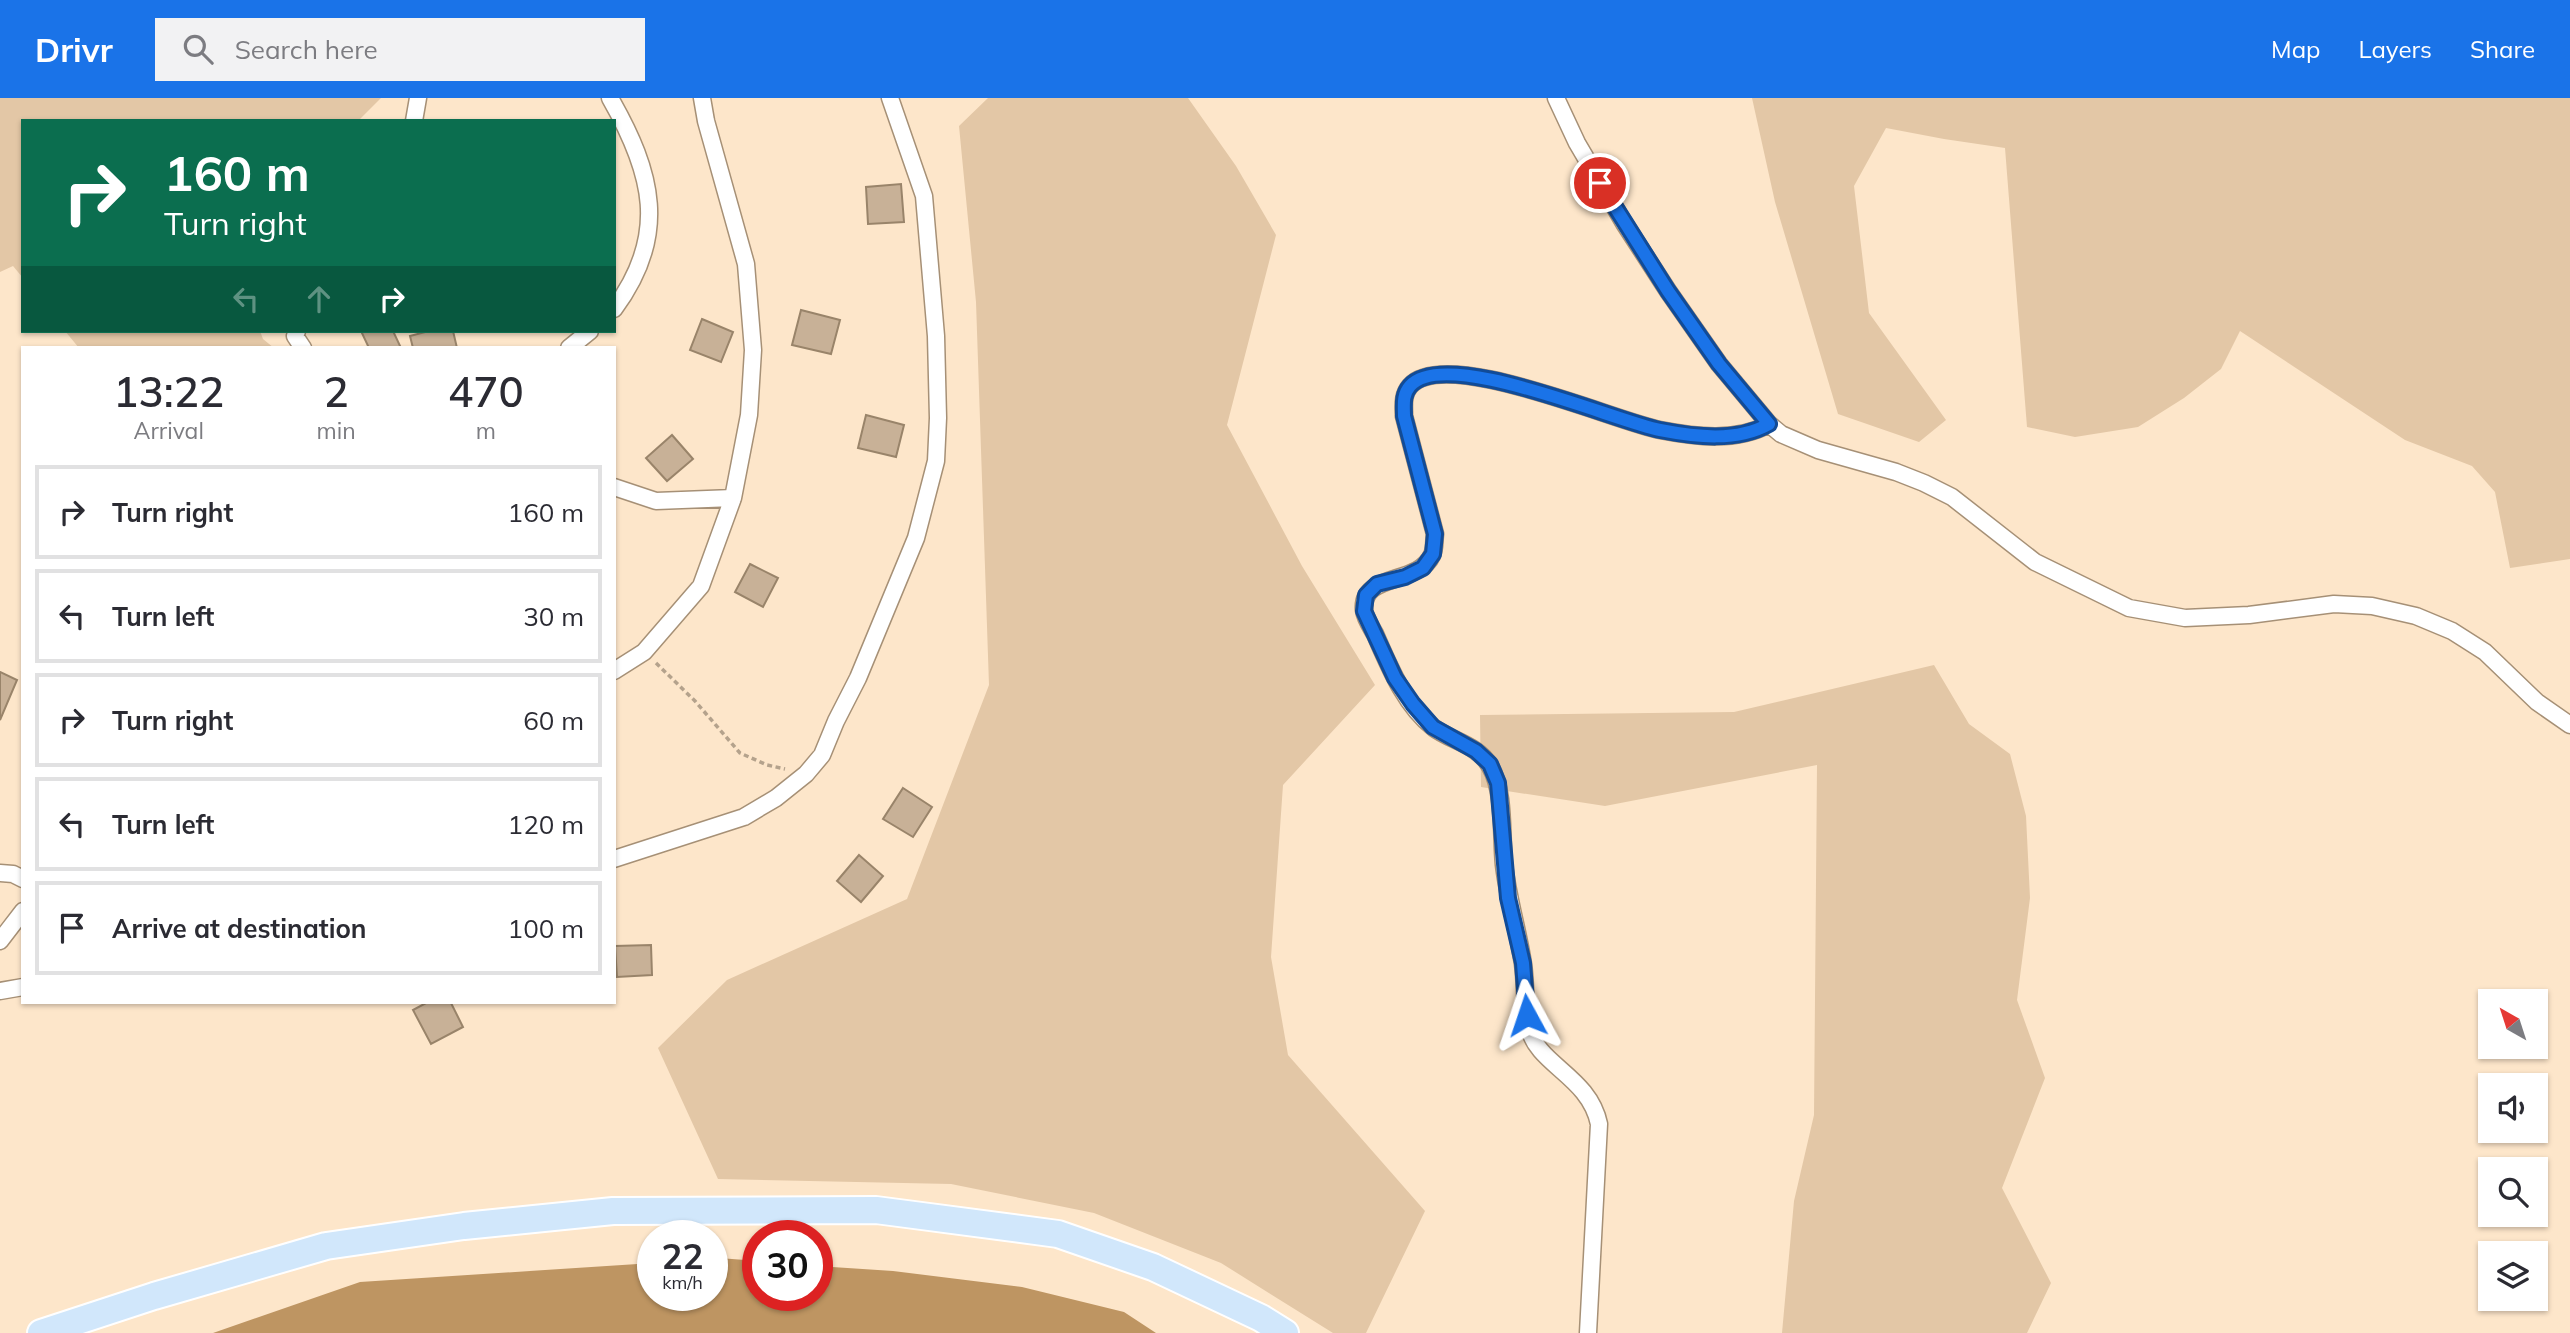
<!DOCTYPE html>
<html lang="en">
<head>
<meta charset="utf-8">
<style>
  :root { --surface:#fff; --page:#f2f2f3; --text:#2b2b33; --muted:#7c7c81; --line:#e1e1e2; --accent:#1a73e8 }
  body { margin:0; font-family:Mulish,sans-serif; background:var(--page); color:var(--text); height:100vh; display:flex; flex-direction:column; font-size:26px; white-space:nowrap }
  * { box-sizing:border-box; margin:0 }
  p { font-size:23px; color:var(--muted) }
  .icon { flex:none; width:38px; height:38px; fill:none; stroke:currentColor; stroke-width:2; stroke-linecap:round; stroke-linejoin:round }
  .map { position:relative; flex:1; overflow:hidden }
  .drawer { position:absolute; left:21px; top:248px; width:595px; height:658px; display:flex; flex-direction:column; background:var(--surface); border-radius:0px; box-shadow:0 2px 5px #0004 }
  .drawer>* { flex:none }
  .guide { position:absolute; left:21px; top:21px; width:595px; height:214px; border-radius:0px; box-shadow:0 2px 5px #0004; background:#0b6e4f; color:#fff; overflow:hidden }
  .needle { width:46px; rotate:321deg }
  .tools { position:absolute; left:2478px; top:891px; display:grid; gap:14px }
  .tools a { display:grid; place-items:center; width:70px; height:70px; border-radius:0px; background:var(--surface); box-shadow:0 2px 5px #0004; font-size:35px }
  .speed { position:absolute; left:637px; top:1122px; display:flex; gap:14px; font-size:35px; font-weight:700; text-align:center }
  .speed>* { display:grid; place-content:center; width:91px; height:91px; border-radius:50%; background:var(--surface); box-shadow:0 2px 5px #0004; line-height:1 }
  .speed small { font-size:18px; font-weight:400 }
  .speed .limit { border:10px solid #d22; background:#fff; color:#111 }
  .pin { position:absolute; display:grid; place-items:center; width:60px; height:60px; color:#fff; margin:-30px; border:4px solid #fff; border-radius:50%; box-shadow:0 2px 7px #0007 }
  .me { position:absolute; width:77px; margin:-38px; rotate:355deg; stroke-linejoin:round; filter:drop-shadow(0 0 5px #0008) }
  .turn { display:flex; align-items:center; gap:24px; height:147px; padding:0 28px; font-size:32px }
  .turn .icon { width:91px; height:91px; stroke-width:2.5 }
  .turn b { display:block; font-size:49px; line-height:60px }
  .lanes { display:flex; align-items:center; height:66px; padding:0 28px; background:#0003; justify-content:center; gap:35px; direction:ltr }
  .lanes .off { opacity:.35 }
  .eta { display:flex; justify-content:space-evenly; align-items:center; height:119px; text-align:center }
  .eta b { font-size:42px; font-weight:600; line-height:49px }
  ul { padding:0; list-style:none }
  li { display:flex; align-items:center; gap:21px; height:94px; margin:0 14px 10px; padding:0 14px; border:4px solid var(--line); border-radius:0px }
  li div { flex:1 }
  li b { display:block; font-size:26px }
  li em { font-style:normal }
  header { display:flex; align-items:center; gap:42px; box-sizing:border-box; height:98px; padding:0 35px; background:var(--accent); color:#fff }
  header strong { font-size:33px }
  nav { display:flex; gap:38px; margin-inline-start:auto; font-size:24px }
  .search { width:490px; height:63px; background:var(--page); display:flex; align-items:center; gap:18px; box-sizing:border-box; padding:0 24px; border-radius:0px; color:var(--muted); font-size:26px }
  .map>svg:first-child { display:block }
  .green { fill:#e3c7a6 }
  .water { fill:#be9562 }
  .building { fill:#c8b197; stroke:#99846a; stroke-width:2 }
  .lines { fill:none; stroke-linecap:round; stroke-linejoin:round }
  .street-casing { stroke:#a69076; stroke-width:19 }
  .primary-casing { stroke:#fff; stroke-width:30 }
  .path { stroke:#b4a28c; stroke-width:3.5; stroke-dasharray:5 3.5; stroke-linecap:butt }
  .street { stroke:#fff; stroke-width:16 }
  .primary { stroke:#d1e7fb; stroke-width:26 }
  .route-casing { stroke:#114b97; stroke-width:18 }
  .route { stroke:#1a73e8; stroke-width:12 }
</style>
</head>
<body>
<header>
<strong>Drivr</strong>
<div class="search"><svg class="icon" aria-label="search" viewBox="0 0 24 24"><circle cx="10" cy="10" r="6"/><path d="M15 15l6 6"/></svg>Search here</div>
<nav><a>Map</a><a>Layers</a><a>Share</a></nav>
</header>
<div class="map">
<svg width="2570" height="1235" viewBox="0 0 2570 1235">
  <rect width="100%" height="100%" fill="#fde6ca"/>
  <!-- green -->
  <path class="green" d="M 0,0 L 381,0 L 358,23 L 23,23 L 23,180 L 13,168 L 0,174 Z
    M 988,0 L 1188,0 L 1236,68 L 1276,137 L 1227,327 L 1302,468 L 1375,587 L 1283,687 L 1271,859 L 1288,957 L 1425,1113 L 1366,1235 L 1333,1235 L 1221,1165 L 1094,1115 L 951,1086 L 718,1081 L 658,950 L 727,882 L 907,801 L 989,587 L 976,204 L 959,28 Z
    M 1752,0 L 2570,0 L 2570,461 L 2510,470 L 2495,394 L 2472,368 L 2405,342 L 2240,233 L 2221,271 L 2184,300 L 2138,329 L 2075,339 L 2027,329 L 2005,50 L 1944,41 L 1886,30 L 1854,88 L 1869,215 L 1946,322 L 1919,344 L 1838,316 L 1775,104 Z
    M 65,233 L 260,233 L 263,241 L 274,250 L 79,250 Z
    M 1934,567 L 1969,626 L 2010,656 L 2026,718 L 2030,800 L 2017,902 L 2045,980 L 2002,1090 L 2051,1185 L 2027,1235 L 1782,1235 L 1794,1103 L 1814,1017 L 1817,667 L 1605,708 L 1481,689 L 1480,617 L 1734,614 Z"/>
  <!-- water -->
  <path class="water" d="M 719,1160 L 758,1163 L 758,1197 L 817,1197 L 817,1168 L 893,1173 L 1022,1189 L 1124,1214 L 1156,1235 L 213,1235 L 360,1184 L 653,1165 L 653,1197 L 712,1197 L 712,1161 Z"/>
  <!-- building -->
  <path class="building" d="M 901,86 L 904,124 L 868,126 L 866,89 Z
    M 801,212 L 840,222 L 831,256 L 792,247 Z
    M 702,221 L 733,234 L 721,264 L 690,252 Z
    M 361,233 L 393,233 L 401,250 L 369,250 Z
    M 429,233 L 453,233 L 457,250 L 413,250 L 410,238 Z
    M 866,317 L 904,327 L 896,359 L 858,350 Z
    M 672,337 L 693,361 L 667,383 L 646,360 Z
    M 750,466 L 778,480 L 763,509 L 735,494 Z
    M 0,574 L 17,582 L 0,622 Z
    M 903,690 L 932,709 L 913,739 L 883,721 Z
    M 859,757 L 883,778 L 861,804 L 837,783 Z
    M 651,847 L 652,877 L 617,879 L 615,848 Z
    M 426,905 L 451,905 L 463,929 L 431,946 L 413,912 Z"/>
  <g class="lines">
    <defs>
      <path id="street" d="M 610,0 C 653,75 669,137 614,211
        M 1556,0 L 1577,45 L 1624,125 L 1668,193 L 1719,266 L 1769,326 L 1781,336 L 1818,352 L 1896,374 L 1924,385 L 1952,399 L 2035,464 L 2129,510 L 2185,520 L 2249,517 L 2334,506 L 2372,508 L 2416,518 L 2452,533 L 2485,554 L 2537,604 L 2570,627
        M 414,23 L 418,0
        M 297,233 L 295,238 L 303,250
        M 569,250 L 590,233
        M 614,389 L 656,403 L 733,400
        M 614,573 L 644,554 L 701,488 L 733,400 L 749,317 L 753,252 L 746,166 L 706,23 L 702,0
        M 614,761 L 744,719 L 776,700 L 806,676 L 822,657 L 836,623 L 858,580 L 916,440 L 936,363 L 938,320 L 936,238 L 924,98 L 890,0
        M 0,775 L 13,776 L 23,781
        M 0,843 L 23,813
        M 0,893 L 23,889
        M 1588,1235 L 1599,1026 C 1589,978 1537,967 1529,930 C 1524,909 1526,887 1523,866 C 1518,833 1508,801 1504,767 C 1501,738 1505,693 1490,668 C 1478,647 1452,643 1434,630 C 1405,608 1389,568 1375,536 C 1371,529 1365,520 1364,512 C 1361,474 1418,488 1432,457 C 1435,451 1434,442 1435,436 L 1404,318 C 1404,308 1402,297 1410,288 C 1445,248 1614,323 1660,332 C 1696,339 1737,344 1769,326"/>
      <path id="primary" d="M 41,1235 L 154,1198 L 326,1148 L 464,1128 L 613,1113 L 876,1112 L 1058,1136 L 1153,1169 L 1261,1220 L 1285,1235"/>
    </defs>
    <!-- street casing -->
    <use href="#street" class="street-casing"/>
    <!-- primary casing -->
    <use href="#primary" class="primary-casing"/>
    <!-- path -->
    <path class="path" d="M 656,565 L 695,603 L 740,655 L 767,667 L 785,671"/>
    <!-- street -->
    <use href="#street" class="street"/>
    <!-- primary -->
    <use href="#primary" class="primary"/>
  </g>
  <g class="lines">
    <defs>
      <path id="route" d="M 1527,917 L 1523,865 L 1508,800 L 1498,685 L 1490,666 L 1476,653 L 1433,629 L 1413,606 L 1395,580 L 1364,513 L 1366,497 L 1377,486 L 1405,479 L 1423,470 L 1433,456 L 1435,436 L 1404,318 C 1404,308 1402,297 1410,288 C 1445,248 1614,323 1660,332 C 1696,339 1737,344 1769,326 L 1719,266 L 1668,193 L 1600,85"/>
    </defs>
    <!-- route casing -->
    <use href="#route" class="route-casing"/>
    <!-- route -->
    <use href="#route" class="route"/>
  </g>
</svg>
<div class="tools">
<a><svg class="needle" viewBox="-14 -14 28 28"><path d="M0-13l5 13h-10z" fill="#e53935"/><path d="M0 13l5-13h-10z" fill="#7c7c81"/></svg></a>
<a><svg class="icon" aria-label="sound" viewBox="0 0 24 24"><path d="M4 9h4l5-4v14l-5-4H4zM17 9q2 3 0 6"/></svg></a>
<a><svg class="icon" aria-label="search" viewBox="0 0 24 24"><circle cx="10" cy="10" r="6"/><path d="M15 15l6 6"/></svg></a>
<a><svg class="icon" aria-label="layers" viewBox="0 0 24 24"><path d="M12 4l9 5-9 5-9-5zM3 14l9 5 9-5"/></svg></a>
</div>
<div class="speed"><div>22<small>km/h</small></div><div class="limit">30</div></div>
<div class="pin" style="left:1600px;top:85px;background:#d93025"><svg class="icon" aria-label="arrive" viewBox="0 0 24 24"><path d="M6 21V4h12l-3 4 3 4H6"/></svg></div>
<svg class="me" style="left:1527px;top:917px" viewBox="-20 -20 40 40"><path d="M0-17L14 15 0 8-14 15z" fill="#1a73e8" stroke="#fff" stroke-width="4"/></svg>
<div class="guide">
<div class="turn"><svg class="icon" aria-label="right" viewBox="0 0 24 24"><path d="M7 20v-9h11M14 6l5 5-5 5"/></svg><div><b>160 m</b>Turn right</div></div>
<div class="lanes"><svg class="icon off" aria-label="left" viewBox="0 0 24 24"><path d="M17 20v-9H6M10 6l-5 5 5 5"/></svg><svg class="icon off" aria-label="ahead" viewBox="0 0 24 24"><path d="M12 20V5M6 11l6-6 6 6"/></svg><svg class="icon" aria-label="right" viewBox="0 0 24 24"><path d="M7 20v-9h11M14 6l5 5-5 5"/></svg></div>
</div>
<section class="drawer">
<div class="eta">
<div><b>13:22</b><p>Arrival</p></div>
<div><b>2</b><p>min</p></div>
<div><b>470</b><p>m</p></div>
</div>
<ul>
<li><svg class="icon" aria-label="right" viewBox="0 0 24 24"><path d="M7 20v-9h11M14 6l5 5-5 5"/></svg><div><b>Turn right</b></div><em>160 m</em></li>
<li><svg class="icon" aria-label="left" viewBox="0 0 24 24"><path d="M17 20v-9H6M10 6l-5 5 5 5"/></svg><div><b>Turn left</b></div><em>30 m</em></li>
<li><svg class="icon" aria-label="right" viewBox="0 0 24 24"><path d="M7 20v-9h11M14 6l5 5-5 5"/></svg><div><b>Turn right</b></div><em>60 m</em></li>
<li><svg class="icon" aria-label="left" viewBox="0 0 24 24"><path d="M17 20v-9H6M10 6l-5 5 5 5"/></svg><div><b>Turn left</b></div><em>120 m</em></li>
<li><svg class="icon" aria-label="arrive" viewBox="0 0 24 24"><path d="M6 21V4h12l-3 4 3 4H6"/></svg><div><b>Arrive at destination</b></div><em>100 m</em></li>
</ul>
</section>
</div>
</body>
</html>
